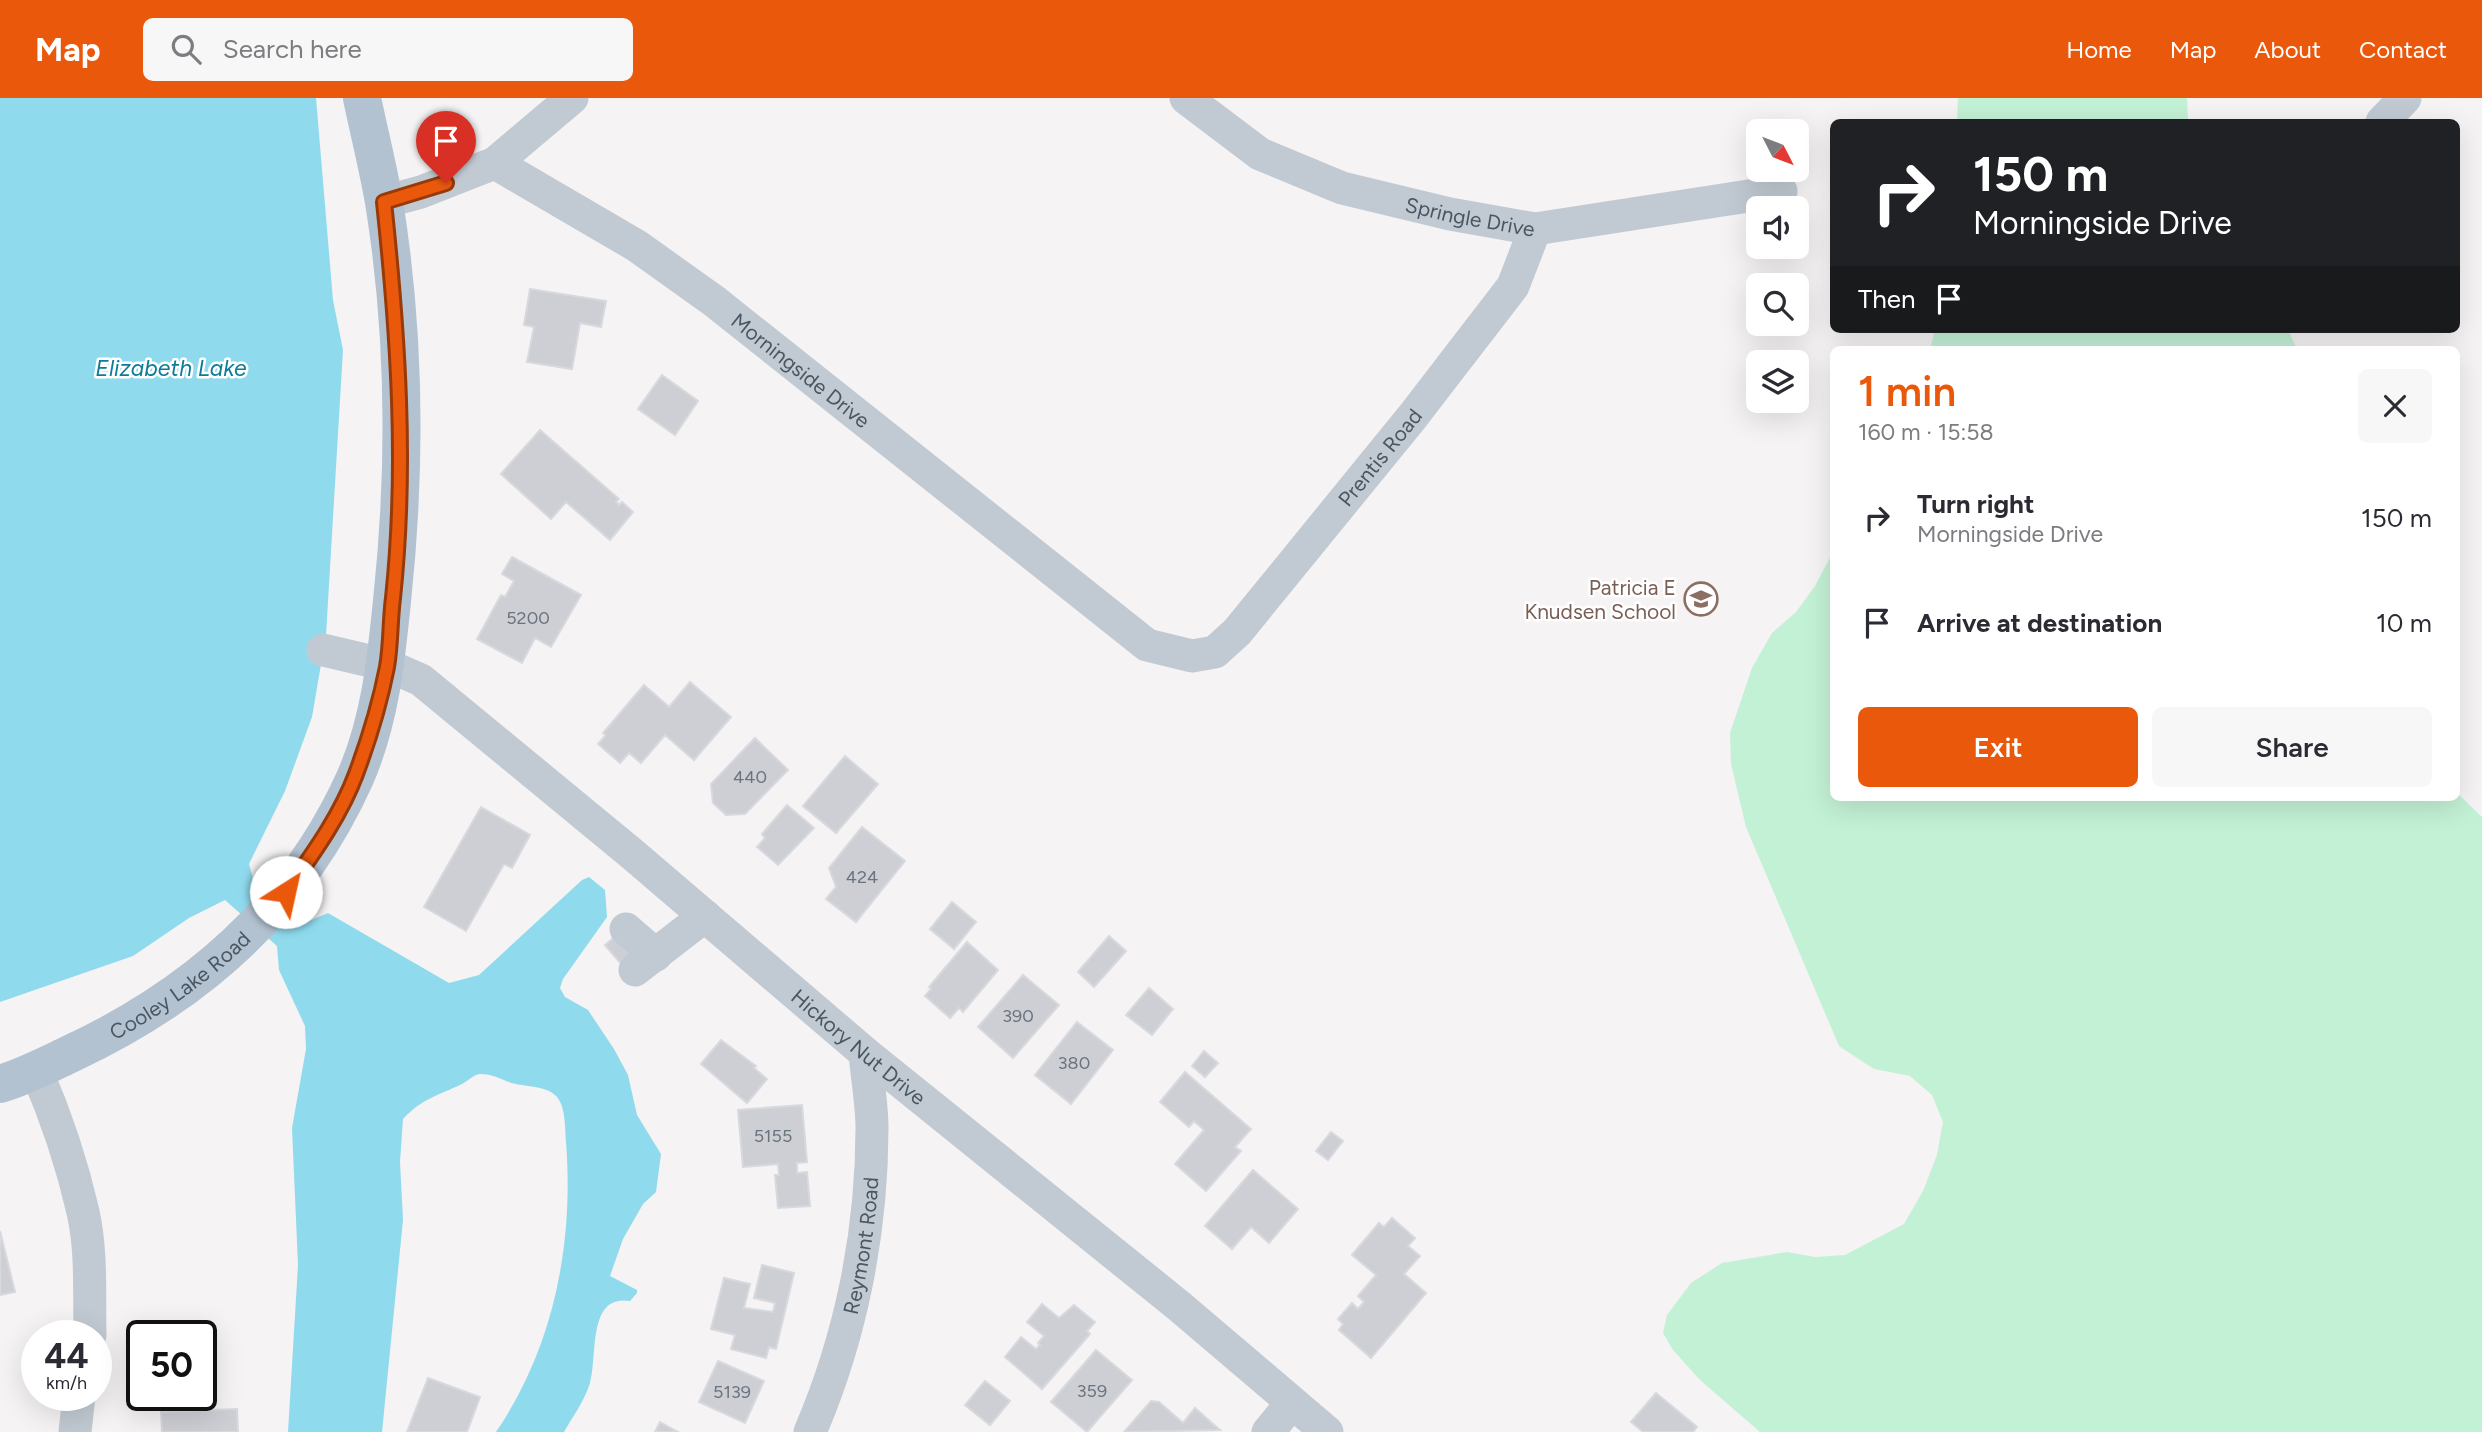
<!DOCTYPE html>
<html lang="en">
<head>
<meta charset="utf-8">
<style>
  :root { --surface:#fff; --page:#f7f7f7; --text:#2b2b33; --muted:#7c7c81; --accent:#ea580c }
  body { margin:0; font-family:Figtree,sans-serif; background:var(--page); color:var(--text); height:100vh; display:flex; flex-direction:column; font-size:26px; white-space:nowrap }
  * { box-sizing:border-box; margin:0 }
  p { font-size:23px; color:var(--muted) }
  .icon { flex:none; width:38px; height:38px; fill:none; stroke:currentColor; stroke-width:2; stroke-linecap:round; stroke-linejoin:round }
  .map { position:relative; flex:1; overflow:hidden }
  .drawer { position:absolute; left:1830px; top:248px; width:630px; height:455px; display:flex; flex-direction:column; background:var(--surface); border-radius:10px; box-shadow:0 7px 28px #0002 }
  .drawer>* { flex:none }
  .hud { position:absolute; left:1830px; top:21px; width:630px; height:214px; border-radius:10px; box-shadow:0 7px 28px #0002; background:#202124; color:#fff; overflow:hidden }
  .needle { width:46px; rotate:132deg }
  .controls { position:absolute; left:1746px; top:21px; display:grid; gap:14px }
  .controls a { display:grid; place-items:center; width:63px; height:63px; border-radius:10px; background:var(--surface); box-shadow:0 7px 28px #0002; font-size:35px }
  .speed { position:absolute; left:21px; top:1222px; display:flex; gap:14px; font-size:35px; font-weight:700; text-align:center }
  .speed>* { display:grid; place-content:center; width:91px; height:91px; border-radius:50%; background:var(--surface); box-shadow:0 7px 28px #0002; line-height:1 }
  .speed small { font-size:18px; font-weight:400 }
  .speed .limit { border:4px solid #111; border-radius:10px; background:#fff; color:#111 }
  .pin { position:absolute; display:grid; place-items:center; width:60px; height:60px; color:#fff; margin:-72px -30px; border-radius:50% 50% 50% 0; rotate:-45deg; box-shadow:0 0 7px #0007 }
  .pin .icon { rotate:45deg }
  .me { position:absolute; width:77px; margin:-38px; rotate:35deg; stroke-linejoin:round; filter:drop-shadow(0 0 5px #0008) }
  .turn { display:flex; align-items:center; gap:24px; height:147px; padding:0 28px; font-size:32px }
  .turn .icon { width:91px; height:91px; stroke-width:2.5 }
  .turn b { display:block; font-size:49px; line-height:60px }
  .then { display:flex; align-items:center; height:66px; padding:0 28px; background:#0003; gap:14px; font-size:26px }
  .round { display:grid; place-items:center; flex:none; width:74px; height:74px; border-radius:10px; background:var(--page) }
  .summary { display:flex; align-items:center; justify-content:space-between; height:119px; padding:0 28px }
  h1 { font-size:42px; font-weight:600; line-height:52px; color:var(--accent) }
  .action { display:flex; gap:14px; margin-top:auto; padding:14px 28px }
  .action a { flex:1; height:80px; border-radius:10px; background:var(--accent); color:#fff; font-size:28px; font-weight:600; line-height:80px; text-align:center }
  .action a+a { background:var(--page); color:var(--text) }
  ul { padding:0; list-style:none }
  li { display:flex; align-items:center; gap:21px; height:105px; padding:0 28px }
  li div { flex:1 }
  li b { display:block; font-size:26px }
  li em { font-style:normal }
  header { display:flex; align-items:center; gap:42px; box-sizing:border-box; height:98px; padding:0 35px; background:var(--accent); color:#fff }
  header strong { font-size:33px }
  nav { display:flex; gap:38px; margin-inline-start:auto; font-size:24px }
  .search { width:490px; height:63px; background:var(--page); display:flex; align-items:center; gap:18px; box-sizing:border-box; padding:0 24px; border-radius:10px; color:var(--muted); font-size:26px }
  .map>svg:first-child { display:block }
  .green { fill:#c3f1d5 }
  .water { fill:#90daee }
  .building { fill:#cdcfd5; stroke:#d7d9de; stroke-width:2 }
  .lines { fill:none; stroke-linecap:round; stroke-linejoin:round }
  .minor { stroke:#c1cad2; stroke-width:33 }
  .major { stroke:#b3c2d1; stroke-width:38 }
  .route-casing { stroke:#983908; stroke-width:18 }
  .route { stroke:#ea580c; stroke-width:12 }
  .labels { text-anchor:middle; dominant-baseline:central; stroke-width:5; stroke-linejoin:round; paint-order:stroke }
  .number-label { font-size:18px; fill:#6b747e }
  .street-label { font-size:21px; fill:#4a5661; stroke:#fff }
  .education-label { font-size:21px; fill:#785e54; stroke:#fff; text-anchor:end }
  .water-label { font-size:23px; font-style:italic; fill:#0c7c9b; stroke:#fff }
</style>
</head>
<body>
<header>
<strong>Map</strong>
<div class="search"><svg class="icon" aria-label="search" viewBox="0 0 24 24"><circle cx="10" cy="10" r="6"/><path d="M15 15l6 6"/></svg>Search here</div>
<nav><a>Home</a><a>Map</a><a>About</a><a>Contact</a></nav>
</header>
<div class="map">
<svg width="2482" height="1334" viewBox="0 0 2482 1334">
  <rect width="100%" height="100%" fill="#f5f3f3"/>
  <!-- green -->
  <path class="green" d="M 1958,0 L 2187,0 L 2188,24 L 1957,24 Z
    M 1935,231 L 2288,231 L 2297,252 L 1930,252 Z
    M 1834,452 L 1834,700 L 2457,700 L 2457,695 L 2482,719 L 2482,1334 L 1760,1334 L 1700,1282 L 1673,1252 L 1663,1235 L 1667,1217 L 1691,1185 L 1722,1165 L 1787,1154 L 1815,1159 L 1845,1157 L 1904,1126 L 1923,1093 L 1937,1057 L 1943,1024 L 1932,997 L 1910,978 L 1874,971 L 1839,948 L 1746,729 L 1731,666 L 1730,635 L 1752,570 L 1772,535 L 1796,514 L 1815,488 Z"/>
  <!-- water -->
  <path class="water" d="M 0,0 L 316,0 L 333,202 L 343,252 L 326,537 L 312,619 L 285,693 L 249,766 L 254,784 L 295,829 L 328,815 L 449,885 L 479,877 L 582,782 L 589,779 L 605,792 L 607,819 L 563,881 L 560,890 L 565,899 L 588,912 L 614,951 L 628,977 L 637,1017 L 661,1056 L 656,1094 L 643,1106 L 623,1141 L 610,1178 L 637,1192 L 637,1195 L 630,1203 C 587,1196 598,1257 590,1285 C 585,1302 573,1318 564,1334 L 496,1334 C 554,1249 574,1145 566,1044 C 565,1031 566,1008 556,998 C 544,986 521,990 506,983 C 497,979 490,976 480,976 C 473,977 468,983 462,986 C 437,998 423,1000 403,1021 L 400,1064 L 403,1122 L 382,1334 L 288,1334 L 298,1167 L 292,1030 L 306,951 L 305,928 L 279,872 L 277,848 L 225,802 L 189,820 L 133,858 L 0,904 Z"/>
  <!-- building -->
  <path class="building" d="M 530,191 L 606,203 L 601,229 L 580,225 L 572,271 L 527,264 L 534,229 L 524,227 Z
    M 662,277 L 698,303 L 675,337 L 638,311 Z
    M 540,332 L 619,401 L 616,404 L 619,407 L 622,404 L 633,414 L 610,442 L 566,404 L 551,421 L 501,376 Z
    M 512,459 L 581,497 L 551,549 L 535,540 L 522,565 L 477,541 L 501,497 L 505,499 L 514,483 L 502,476 Z
    M 690,584 L 731,619 L 694,662 L 665,637 L 641,665 L 629,655 L 620,665 L 598,646 L 606,637 L 603,635 L 644,587 L 669,609 Z
    M 755,640 L 788,672 L 745,716 L 726,717 L 713,705 L 711,686 Z
    M 845,658 L 878,686 L 836,735 L 803,708 Z
    M 787,707 L 814,730 L 778,767 L 757,749 L 765,740 L 762,736 Z
    M 481,709 L 530,737 L 512,770 L 504,766 L 466,833 L 424,809 Z
    M 862,729 L 905,763 L 856,824 L 826,801 L 836,789 L 829,770 Z
    M 952,804 L 976,824 L 954,851 L 930,831 Z
    M 618,836 L 635,856 L 622,867 L 605,847 Z
    M 1109,838 L 1126,853 L 1094,889 L 1078,874 Z
    M 967,844 L 998,872 L 963,914 L 959,910 L 950,920 L 925,898 L 931,891 L 929,889 Z
    M 1023,877 L 1059,907 L 1013,960 L 978,929 Z
    M 1149,890 L 1173,911 L 1152,937 L 1126,917 Z
    M 1077,924 L 1113,952 L 1071,1006 L 1035,977 Z
    M 721,942 L 756,968 L 754,970 L 767,981 L 747,1005 L 701,966 Z
    M 1204,953 L 1218,965 L 1205,979 L 1192,968 Z
    M 1185,974 L 1251,1031 L 1235,1049 L 1241,1053 L 1206,1093 L 1175,1066 L 1204,1032 L 1194,1023 L 1189,1029 L 1160,1004 Z
    M 802,1007 L 807,1064 L 797,1065 L 797,1075 L 807,1074 L 810,1108 L 778,1110 L 775,1077 L 779,1077 L 778,1066 L 743,1069 L 738,1012 Z
    M 1331,1034 L 1343,1043 L 1328,1062 L 1316,1053 Z
    M 1253,1072 L 1298,1111 L 1269,1145 L 1251,1129 L 1232,1151 L 1205,1128 Z
    M 1392,1120 L 1415,1140 L 1408,1148 L 1420,1158 L 1404,1176 L 1426,1195 L 1371,1260 L 1339,1232 L 1343,1226 L 1338,1221 L 1352,1205 L 1358,1211 L 1364,1204 L 1358,1198 L 1376,1177 L 1352,1157 L 1379,1125 L 1384,1129 Z
    M 0,1133 L 15,1194 L 0,1197 Z
    M 762,1167 L 794,1175 L 776,1251 L 769,1249 L 766,1260 L 731,1251 L 735,1237 L 711,1231 L 724,1180 L 750,1186 L 744,1210 L 773,1214 L 775,1205 L 754,1200 Z
    M 1042,1206 L 1059,1220 L 1074,1207 L 1095,1224 L 1087,1233 L 1090,1236 L 1042,1291 L 1005,1259 L 1021,1239 L 1036,1251 L 1040,1247 L 1038,1245 L 1044,1238 L 1027,1224 Z
    M 1096,1252 L 1132,1282 L 1087,1334 L 1051,1304 Z
    M 718,1263 L 764,1283 L 745,1325 L 699,1304 Z
    M 428,1280 L 480,1299 L 467,1334 L 407,1334 Z
    M 985,1283 L 1010,1303 L 990,1327 L 965,1307 Z
    M 1656,1295 L 1697,1329 L 1693,1334 L 1643,1334 L 1631,1324 Z
    M 1151,1303 L 1159,1304 L 1183,1325 L 1195,1310 L 1220,1332 L 1124,1334 Z
    M 237,1311 L 238,1334 L 162,1334 L 161,1314 Z
    M 660,1324 L 678,1334 L 655,1334 Z"/>
  <g class="lines">
    <!-- minor -->
    <g class="minor">
      <path id="s1" d="M 1186,0 L 1260,56 L 1342,90 L 1450,116 L 1535,131 L 1781,93"/>
      <path d="M 2382,24 L 2405,0"/>
      <path d="M 495,65 L 572,0"/>
      <path id="s2" d="M 384,104 L 421,94 L 495,65 L 637,148 L 714,203 L 1147,547 L 1192,558 L 1215,554 L 1237,534 L 1413,318 L 1513,188 L 1535,131"/>
      <path id="s3" d="M 323,552 L 387,567 L 421,582 L 631,755 L 865,955 L 1179,1208 L 1327,1334"/>
      <path d="M 626,831 L 656,857"/>
      <path d="M 635,872 L 705,818"/>
      <path d="M 36,972 C 56,1018 72,1066 83,1114 C 92,1154 89,1197 90,1237"/>
      <path d="M 75,1334 L 79,1297"/>
      <path id="s4" d="M 810,1334 C 851,1239 872,1134 872,1030 C 872,1006 867,980 865,955"/>
      <path d="M 1268,1334 L 1292,1305"/>
    </g>
    <!-- major -->
    <path class="major" id="s5" d="M 0,986 C 24,979 47,967 70,956 C 197,897 297,809 355,680 C 380,623 386,563 392,503 C 406,372 405,234 384,104 C 378,69 369,34 362,0"/>
  </g>
  <g class="lines">
    <defs>
      <path id="route" d="M 286,794 C 312,757 340,719 356,676 C 369,641 380,605 387,569 C 391,546 390,523 393,500 C 407,368 398,236 384,104 L 446,85"/>
    </defs>
    <!-- route casing -->
    <use href="#route" class="route-casing"/>
    <!-- route -->
    <use href="#route" class="route"/>
  </g>
  <!-- icons -->
  <defs>
    <symbol id="school-ring" viewBox="-11 -11 22 22"><circle r="9.5" fill="#fff" stroke="#8d6e63" stroke-width="1.5"/><path d="M0-5L7-2L0 1L-7-2ZM-4 1L0 2.5L4 1V4Q0 6-4 4Z" fill="#8d6e63"/></symbol>
  </defs>
  <g fill-rule="evenodd">
    <use href="#school-ring" x="1682" y="482" width="38" height="38"/>
  </g>
  <g class="labels">
    <!-- number labels -->
    <g class="number-label">
      <text x="528" y="520">5200</text>
      <text x="750" y="679">440</text>
      <text x="862" y="779">424</text>
      <text x="1018" y="918">390</text>
      <text x="1074" y="965">380</text>
      <text x="773" y="1038">5155</text>
      <text x="1092" y="1293">359</text>
      <text x="732" y="1294">5139</text>
    </g>
    <!-- street labels -->
    <g class="street-label">
      <text stroke="none"><textPath href="#s1" startOffset="313">Springle Drive</textPath></text>
      <text stroke="none"><textPath href="#s2" startOffset="488">Morningside Drive</textPath></text>
      <text stroke="none"><textPath href="#s2" startOffset="1255">Prentis Road</textPath></text>
      <text stroke="none"><textPath href="#s5" startOffset="206">Cooley Lake Road</textPath></text>
      <text stroke="none"><textPath href="#s3" startOffset="674">Hickory Nut Drive</textPath></text>
      <text stroke="none"><textPath href="#s4" startOffset="194">Reymont Road</textPath></text>
    </g>
    <!-- education labels -->
    <g class="education-label">
      <text x="1676" y="489">Patricia E<tspan x="1676" dy="24">Knudsen School</tspan></text>
    </g>
    <!-- water labels -->
    <g class="water-label">
      <text x="171" y="270">Elizabeth Lake</text>
    </g>
  </g>
</svg>
<div class="controls">
<a><svg class="needle" viewBox="-14 -14 28 28"><path d="M0-13l5 13h-10z" fill="#e53935"/><path d="M0 13l5-13h-10z" fill="#7c7c81"/></svg></a>
<a><svg class="icon" aria-label="sound" viewBox="0 0 24 24"><path d="M4 9h4l5-4v14l-5-4H4zM17 9q2 3 0 6"/></svg></a>
<a><svg class="icon" aria-label="search" viewBox="0 0 24 24"><circle cx="10" cy="10" r="6"/><path d="M15 15l6 6"/></svg></a>
<a><svg class="icon" aria-label="layers" viewBox="0 0 24 24"><path d="M12 4l9 5-9 5-9-5zM3 14l9 5 9-5"/></svg></a>
</div>
<div class="speed"><div>44<small>km/h</small></div><div class="limit">50</div></div>
<div class="pin" style="left:446px;top:85px;background:#d93025"><svg class="icon" aria-label="arrive" viewBox="0 0 24 24"><path d="M6 21V4h12l-3 4 3 4H6"/></svg></div>
<svg class="me" style="left:286px;top:794px" viewBox="-20 -20 40 40"><circle r="19" fill="#fff"/><path d="M0-13L10 11 0 6-10 11z" fill="#ea580c"/></svg>
<div class="hud">
<div class="turn"><svg class="icon" aria-label="right" viewBox="0 0 24 24"><path d="M7 20v-9h11M14 6l5 5-5 5"/></svg><div><b>150 m</b>Morningside Drive</div></div>
<div class="then">Then<svg class="icon" aria-label="arrive" viewBox="0 0 24 24"><path d="M6 21V4h12l-3 4 3 4H6"/></svg></div>
</div>
<section class="drawer">
<div class="summary"><div><h1>1 min</h1><p>160 m · 15:58</p></div><a class="round"><svg class="icon" aria-label="close" viewBox="0 0 24 24"><path d="M6 6l12 12M18 6L6 18"/></svg></a></div>
<ul>
<li><svg class="icon" aria-label="right" viewBox="0 0 24 24"><path d="M7 20v-9h11M14 6l5 5-5 5"/></svg><div><b>Turn right</b><p>Morningside Drive</p></div><em>150 m</em></li>
<li><svg class="icon" aria-label="arrive" viewBox="0 0 24 24"><path d="M6 21V4h12l-3 4 3 4H6"/></svg><div><b>Arrive at destination</b></div><em>10 m</em></li>
</ul>
<div class="action"><a>Exit</a><a>Share</a></div>
</section>
</div>
</body>
</html>
